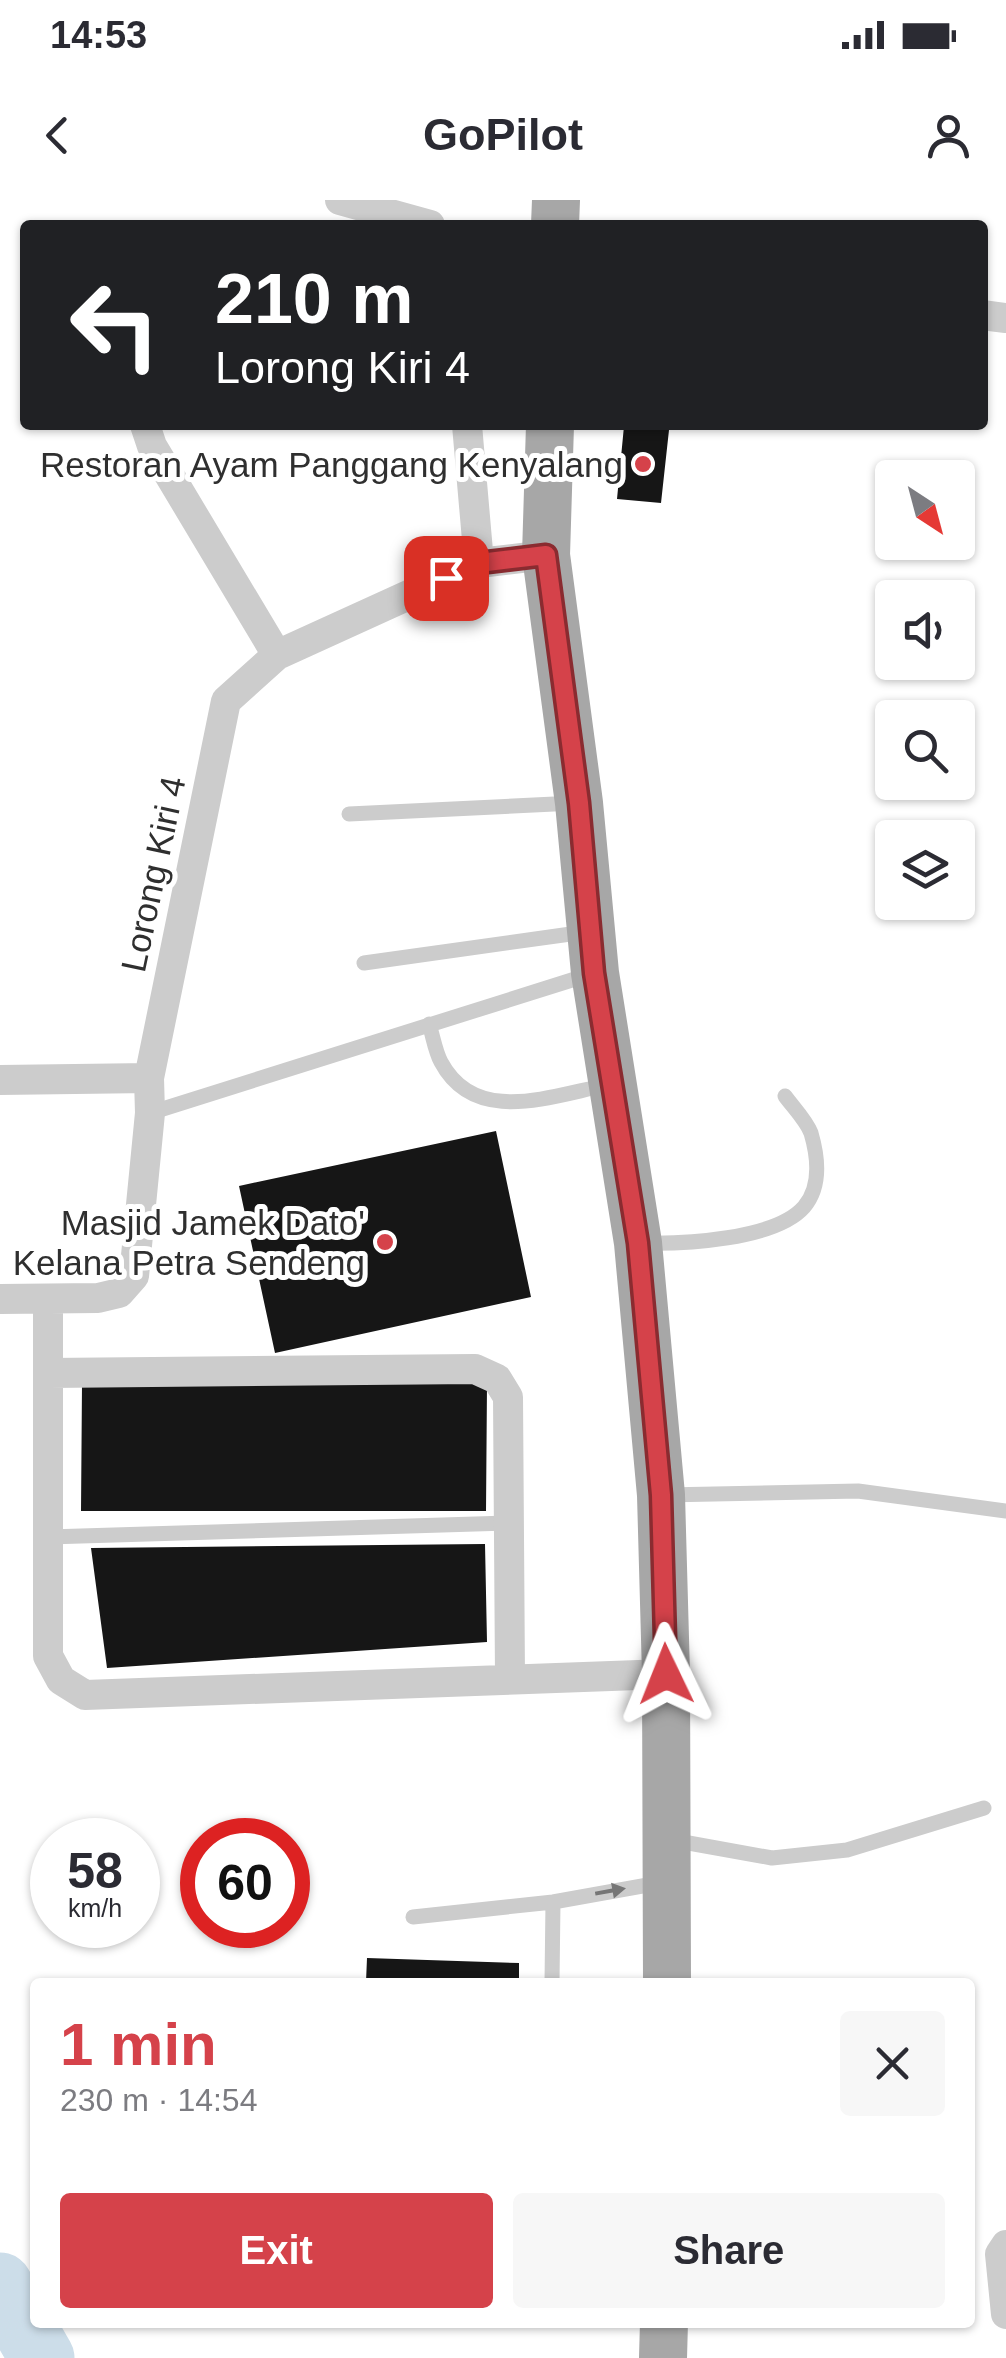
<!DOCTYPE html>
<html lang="en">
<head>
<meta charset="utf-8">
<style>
  :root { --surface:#fff; --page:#f7f7f7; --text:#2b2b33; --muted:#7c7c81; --accent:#d5424a }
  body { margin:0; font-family:Arial,sans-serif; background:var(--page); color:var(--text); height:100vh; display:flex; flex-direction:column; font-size:38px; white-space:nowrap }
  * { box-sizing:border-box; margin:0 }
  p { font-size:32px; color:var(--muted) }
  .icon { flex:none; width:55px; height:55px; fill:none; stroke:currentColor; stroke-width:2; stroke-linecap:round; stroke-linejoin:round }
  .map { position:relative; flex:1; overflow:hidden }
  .panel { position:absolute; left:30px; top:1778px; width:945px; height:350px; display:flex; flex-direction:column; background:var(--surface); border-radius:10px; box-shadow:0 2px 8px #0004 }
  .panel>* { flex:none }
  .banner { position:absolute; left:20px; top:20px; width:968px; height:210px; border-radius:10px; box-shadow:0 2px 8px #0004; background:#202124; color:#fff; overflow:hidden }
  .needle { width:65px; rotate:144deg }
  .buttons { position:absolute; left:875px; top:260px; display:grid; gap:20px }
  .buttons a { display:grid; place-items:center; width:100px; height:100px; border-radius:10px; background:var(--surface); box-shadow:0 2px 8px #0004; font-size:50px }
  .speed { position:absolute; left:30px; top:1618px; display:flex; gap:20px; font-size:50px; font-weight:700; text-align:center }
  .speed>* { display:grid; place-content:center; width:130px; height:130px; border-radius:50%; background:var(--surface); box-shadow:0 2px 8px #0004; line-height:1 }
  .speed small { font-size:25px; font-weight:400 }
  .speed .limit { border:15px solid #d22; background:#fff; color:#111 }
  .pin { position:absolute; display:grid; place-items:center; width:85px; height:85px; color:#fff; margin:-42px; border-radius:20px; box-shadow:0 5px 15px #0006 }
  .me { position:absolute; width:110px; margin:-55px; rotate:358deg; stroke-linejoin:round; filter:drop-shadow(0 0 8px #0008) }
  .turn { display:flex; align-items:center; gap:35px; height:210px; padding:0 30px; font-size:45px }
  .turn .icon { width:130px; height:130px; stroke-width:2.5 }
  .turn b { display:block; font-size:70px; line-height:85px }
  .round { display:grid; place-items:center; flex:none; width:105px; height:105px; border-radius:10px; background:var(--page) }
  .overview { display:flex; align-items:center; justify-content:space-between; height:170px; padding:0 30px }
  h1 { font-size:60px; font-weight:700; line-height:75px; color:var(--accent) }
  .cta { display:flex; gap:20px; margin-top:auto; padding:20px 30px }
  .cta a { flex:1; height:115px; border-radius:10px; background:var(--accent); color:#fff; font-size:40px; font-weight:700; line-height:115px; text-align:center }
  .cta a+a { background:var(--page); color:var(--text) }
  .status { display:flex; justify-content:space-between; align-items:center; height:70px; padding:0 50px; background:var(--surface); direction:ltr }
  .status svg { height:28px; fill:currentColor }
  header { display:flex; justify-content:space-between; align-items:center; height:130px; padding:0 30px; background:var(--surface); font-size:45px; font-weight:700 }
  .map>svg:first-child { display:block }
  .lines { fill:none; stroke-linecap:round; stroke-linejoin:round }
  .river { stroke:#ccdde9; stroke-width:65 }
  .building { fill:#161616 }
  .service { stroke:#ccc; stroke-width:15 }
  .minor { stroke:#ccc; stroke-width:30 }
  .primary { stroke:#a7a7a7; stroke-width:48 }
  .oneway { fill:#767676 }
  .route-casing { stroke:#8a2b30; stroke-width:25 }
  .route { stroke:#d5424a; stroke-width:18 }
  .poi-dot { fill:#d5424a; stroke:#fff; stroke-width:4 }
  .labels { text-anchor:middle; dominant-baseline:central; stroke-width:10; stroke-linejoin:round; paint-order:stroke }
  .poi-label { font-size:35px; fill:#2f2f2f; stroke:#fff; text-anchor:end }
  .street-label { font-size:35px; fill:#2f2f2f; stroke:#fff }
</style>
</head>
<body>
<div class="status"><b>14:53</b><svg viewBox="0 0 49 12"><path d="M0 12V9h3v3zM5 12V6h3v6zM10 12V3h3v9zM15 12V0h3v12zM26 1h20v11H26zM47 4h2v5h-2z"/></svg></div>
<header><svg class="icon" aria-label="back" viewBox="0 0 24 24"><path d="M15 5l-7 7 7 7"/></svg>GoPilot<svg class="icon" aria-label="person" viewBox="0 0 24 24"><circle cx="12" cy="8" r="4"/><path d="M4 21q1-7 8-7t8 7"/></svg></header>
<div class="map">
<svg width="1006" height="2158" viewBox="0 0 1006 2158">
  <rect width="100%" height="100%" fill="#fff"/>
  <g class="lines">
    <!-- river -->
    <path class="river" d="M 0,2085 L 42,2158"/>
  </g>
  <!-- building -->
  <path class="building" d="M 624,226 L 669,230 L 661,303 L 617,299 Z
    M 496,931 L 531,1097 L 275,1153 L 239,986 Z
    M 82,1184 L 487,1184 L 486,1311 L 81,1311 Z
    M 485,1344 L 487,1442 L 107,1468 L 91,1348 Z
    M 367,1758 L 519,1763 L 519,1782 L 366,1782 Z"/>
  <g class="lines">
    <!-- service -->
    <path class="service" d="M 349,614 L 575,603
      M 364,763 L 585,732
      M 429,824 C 433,836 435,851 441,862 C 475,926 550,896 607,885
      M 150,913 L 591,774
      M 642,1043 C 683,1044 775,1040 804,1007 C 821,987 818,957 811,933 C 806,920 793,907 785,896
      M 665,1295 L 858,1291 L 1006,1311
      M 48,1337 L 508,1323
      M 672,1640 L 772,1658 L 847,1650 L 984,1608
      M 413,1717 L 553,1702 L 659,1683
      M 552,1782 L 553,1702"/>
    <!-- minor -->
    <path class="minor" d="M 340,0 L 430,25
      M 982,115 L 1006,118
      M 145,225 L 152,246 L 277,455
      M 467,225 L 479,363
      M 0,880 L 149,878
      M 0,1099 L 98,1098 L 119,1093 L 134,1076 L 150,913 L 149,878 L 226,501 L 277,455 L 479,363 L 546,355
      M 48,1100 L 48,1456 L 61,1480 L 85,1495 L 666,1474
      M 49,1173 L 475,1169 L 497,1179 L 508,1197 L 510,1477
      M 1006,2045 L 1000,2054 L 1006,2114"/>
    <!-- primary -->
    <path class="primary" d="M 555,25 L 556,0
      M 550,225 L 546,355 L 579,603 L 595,773 L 638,1043 L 661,1295 L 666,1474 L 667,1782
      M 663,2158 L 664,2122"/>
  </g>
  <!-- one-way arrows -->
  <defs><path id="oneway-solid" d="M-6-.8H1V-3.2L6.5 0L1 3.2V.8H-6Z" transform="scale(2.5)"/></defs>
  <use class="oneway" href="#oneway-solid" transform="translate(610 1691) rotate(-10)"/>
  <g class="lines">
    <defs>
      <path id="route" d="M 446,378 L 479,363 L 546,355 L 579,603 L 594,773 L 638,1043 L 661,1295 L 666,1474"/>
    </defs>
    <!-- route casing -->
    <use href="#route" class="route-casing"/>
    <!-- route -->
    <use href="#route" class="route"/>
  </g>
  <!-- markers -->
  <g class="poi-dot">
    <circle cx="643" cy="264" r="10"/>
    <circle cx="385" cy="1042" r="10"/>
  </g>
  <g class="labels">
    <!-- poi labels -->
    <g class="poi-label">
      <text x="623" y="264">Restoran Ayam Panggang Kenyalang</text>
      <text x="365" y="1022">Masjid Jamek Dato'<tspan x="365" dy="40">Kelana Petra Sendeng</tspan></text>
    </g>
    <!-- street labels -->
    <g class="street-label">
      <text transform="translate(153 674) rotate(-78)">Lorong Kiri 4</text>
    </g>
  </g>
</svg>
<div class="buttons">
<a><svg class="needle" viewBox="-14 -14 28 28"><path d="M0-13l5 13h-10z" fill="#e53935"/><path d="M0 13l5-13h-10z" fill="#7c7c81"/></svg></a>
<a><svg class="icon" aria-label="sound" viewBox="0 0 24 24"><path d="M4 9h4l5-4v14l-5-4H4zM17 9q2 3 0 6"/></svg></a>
<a><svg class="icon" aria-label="search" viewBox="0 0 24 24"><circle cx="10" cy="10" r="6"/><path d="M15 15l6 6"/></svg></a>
<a><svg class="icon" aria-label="layers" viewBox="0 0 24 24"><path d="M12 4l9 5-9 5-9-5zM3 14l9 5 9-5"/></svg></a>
</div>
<div class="speed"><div>58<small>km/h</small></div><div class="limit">60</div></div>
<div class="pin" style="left:446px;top:378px;background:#d93025"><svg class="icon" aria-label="arrive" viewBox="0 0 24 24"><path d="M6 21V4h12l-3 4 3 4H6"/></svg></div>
<svg class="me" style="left:666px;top:1474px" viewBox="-20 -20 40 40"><path d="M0-17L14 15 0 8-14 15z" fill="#d5424a" stroke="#fff" stroke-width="4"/></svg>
<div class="banner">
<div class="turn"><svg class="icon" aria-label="left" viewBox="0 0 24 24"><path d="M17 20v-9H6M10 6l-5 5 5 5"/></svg><div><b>210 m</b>Lorong Kiri 4</div></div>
</div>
<section class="panel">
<div class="overview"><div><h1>1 min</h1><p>230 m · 14:54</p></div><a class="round"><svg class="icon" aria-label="close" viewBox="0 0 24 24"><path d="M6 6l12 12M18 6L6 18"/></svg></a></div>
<div class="cta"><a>Exit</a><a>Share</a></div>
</section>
</div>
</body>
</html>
